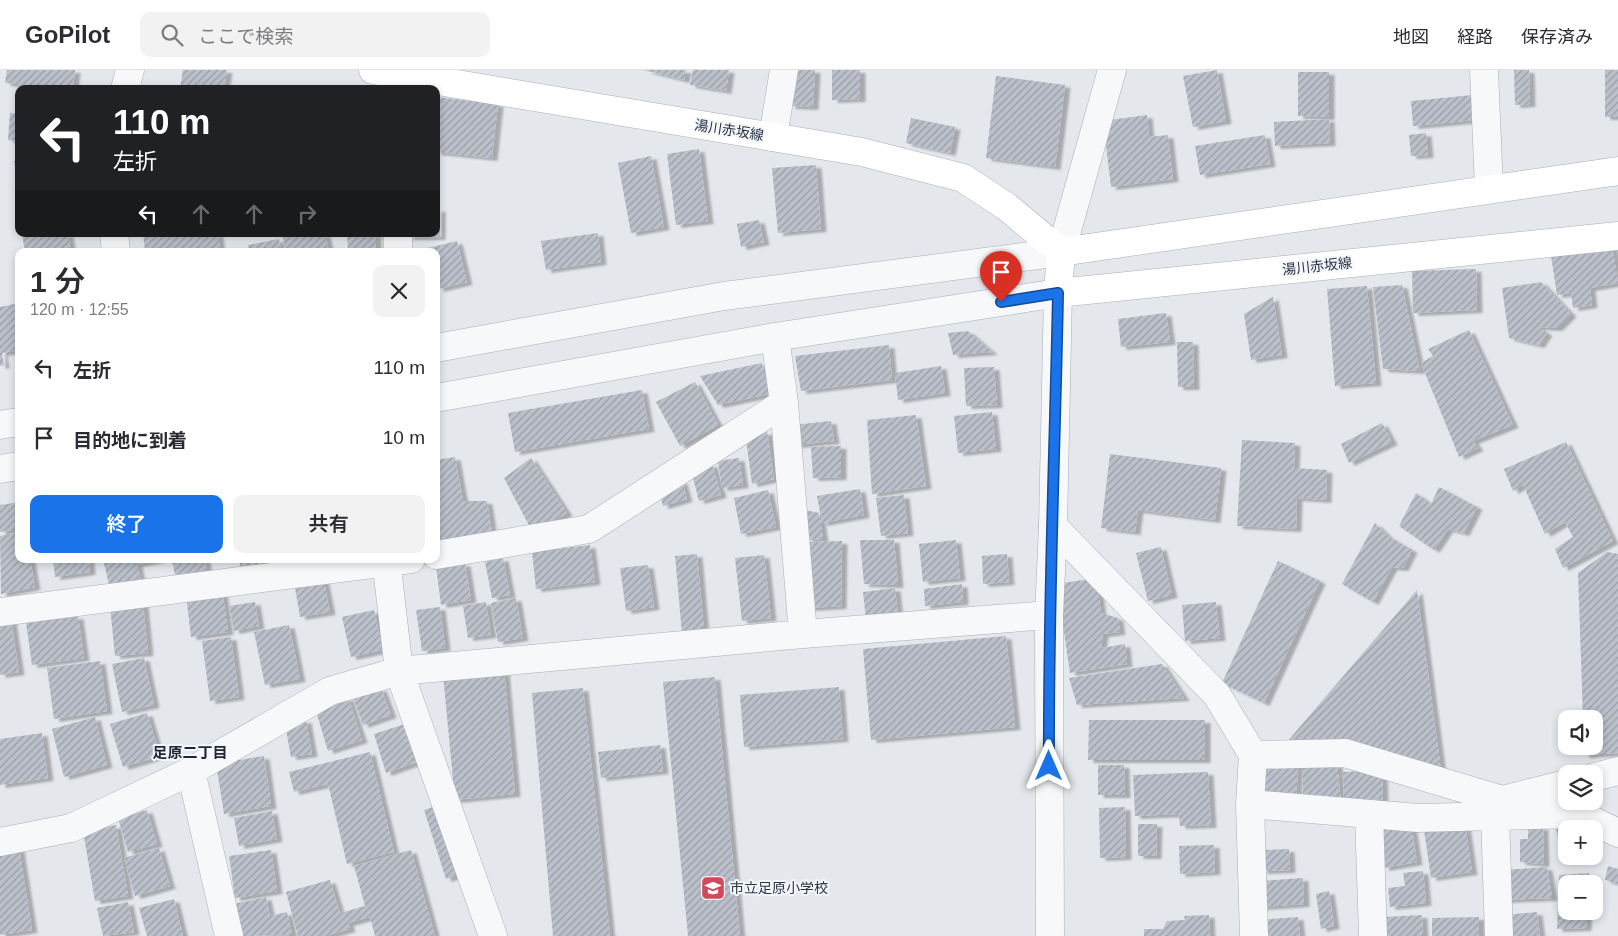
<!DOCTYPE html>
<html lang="ja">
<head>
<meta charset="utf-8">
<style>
  :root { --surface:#fff; --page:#f2f2f3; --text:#2b2b33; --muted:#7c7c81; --line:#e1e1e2; --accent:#1a73e8 }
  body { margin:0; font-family:Arial,"Noto Sans JP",sans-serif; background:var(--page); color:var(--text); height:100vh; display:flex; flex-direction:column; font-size:19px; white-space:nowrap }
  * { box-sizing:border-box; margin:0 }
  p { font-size:16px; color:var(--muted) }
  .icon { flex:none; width:28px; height:28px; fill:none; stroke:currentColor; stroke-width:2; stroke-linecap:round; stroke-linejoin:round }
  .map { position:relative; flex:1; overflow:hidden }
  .drawer { position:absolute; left:15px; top:178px; width:425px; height:315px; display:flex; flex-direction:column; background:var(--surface); border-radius:10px; box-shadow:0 2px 8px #0003 }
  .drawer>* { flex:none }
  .banner { position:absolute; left:15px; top:15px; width:425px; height:152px; border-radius:10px; box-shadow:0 2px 8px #0003; background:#202124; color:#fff; overflow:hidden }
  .fabs { position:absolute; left:1558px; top:640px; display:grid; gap:10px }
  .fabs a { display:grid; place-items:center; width:45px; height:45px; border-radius:10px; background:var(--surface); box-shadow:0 2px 8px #0003; font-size:25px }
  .pin { position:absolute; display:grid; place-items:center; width:42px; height:42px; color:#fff; margin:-51px -21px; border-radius:50% 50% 50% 0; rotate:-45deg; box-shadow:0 0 5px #0007 }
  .pin .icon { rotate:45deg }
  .me { position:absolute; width:55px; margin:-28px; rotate:0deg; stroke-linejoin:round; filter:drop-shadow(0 0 4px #0008) }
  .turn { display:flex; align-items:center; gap:18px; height:105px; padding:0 15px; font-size:22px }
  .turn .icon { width:65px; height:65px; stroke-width:2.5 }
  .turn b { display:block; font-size:35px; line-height:42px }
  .lanes { display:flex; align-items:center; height:48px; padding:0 15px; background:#0003; justify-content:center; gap:25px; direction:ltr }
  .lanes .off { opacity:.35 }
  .round { display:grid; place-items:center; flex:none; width:52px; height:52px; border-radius:10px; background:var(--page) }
  .head { display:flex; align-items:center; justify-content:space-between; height:85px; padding:0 15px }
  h1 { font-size:30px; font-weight:600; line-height:38px }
  .action { display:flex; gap:10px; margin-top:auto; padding:10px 15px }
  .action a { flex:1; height:58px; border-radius:10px; background:var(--accent); color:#fff; font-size:20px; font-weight:600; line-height:58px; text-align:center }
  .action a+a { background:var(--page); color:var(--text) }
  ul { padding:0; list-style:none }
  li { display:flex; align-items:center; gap:15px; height:70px; padding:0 15px }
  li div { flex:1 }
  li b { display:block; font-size:19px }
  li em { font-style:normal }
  header { display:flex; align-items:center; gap:30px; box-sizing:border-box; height:70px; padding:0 25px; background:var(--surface); border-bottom:1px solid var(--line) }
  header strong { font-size:24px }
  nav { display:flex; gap:28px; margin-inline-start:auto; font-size:18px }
  .search { width:350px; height:45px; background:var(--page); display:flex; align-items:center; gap:12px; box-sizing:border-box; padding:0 18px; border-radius:10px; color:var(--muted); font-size:19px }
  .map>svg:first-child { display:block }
  .building { fill:url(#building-hatch); filter:url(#shadow) }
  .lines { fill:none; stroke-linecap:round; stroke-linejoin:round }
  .minor-casing { stroke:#a9aeb7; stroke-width:29 }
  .tertiary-casing { stroke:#a9aeb7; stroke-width:29 }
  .secondary-casing { stroke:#a9aeb7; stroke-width:29 }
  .minor { stroke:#f7f8fa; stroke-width:28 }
  .tertiary { stroke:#f7f8fa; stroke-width:28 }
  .secondary { stroke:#fff; stroke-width:28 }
  .route-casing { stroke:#114b97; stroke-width:12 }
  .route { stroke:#1a73e8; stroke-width:9 }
  .labels { text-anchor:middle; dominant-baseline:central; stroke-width:4; stroke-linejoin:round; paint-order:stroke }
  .street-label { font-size:14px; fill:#2b3445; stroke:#f4f6f9 }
  .poi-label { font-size:14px; fill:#2b3445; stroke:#f4f6f9; text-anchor:start }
  .neighbourhood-label { font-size:15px; font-weight:bold; fill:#1d2536; stroke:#f4f6f9 }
</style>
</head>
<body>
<header>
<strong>GoPilot</strong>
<div class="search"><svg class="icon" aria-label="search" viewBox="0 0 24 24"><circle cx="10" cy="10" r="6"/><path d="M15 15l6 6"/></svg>ここで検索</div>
<nav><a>地図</a><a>経路</a><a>保存済み</a></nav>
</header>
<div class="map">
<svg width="1618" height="866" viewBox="0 0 1618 866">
  <defs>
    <pattern id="building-hatch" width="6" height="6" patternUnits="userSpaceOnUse" patternTransform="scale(1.25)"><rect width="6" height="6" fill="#bbc0ca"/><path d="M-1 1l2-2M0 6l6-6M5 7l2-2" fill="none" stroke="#989da6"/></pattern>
    <filter id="shadow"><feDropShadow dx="5.5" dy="3" stdDeviation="1" flood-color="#0004"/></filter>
  </defs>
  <rect width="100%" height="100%" fill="#e4e7ec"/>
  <!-- building -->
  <path class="building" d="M 7,0 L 75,0 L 73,19 L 5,13 Z
    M 183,0 L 227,0 L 224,19 L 180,19 Z
    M 644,0 L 686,0 L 684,10 Z
    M 693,0 L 729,0 L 726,21 L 690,15 Z
    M 792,0 L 815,0 L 813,37 L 790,36 Z
    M 832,0 L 860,0 L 860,29 L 832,30 Z
    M 1217,0 L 1226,51 L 1193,57 L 1183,6 Z
    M 1514,0 L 1529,0 L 1530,34 L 1515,35 Z
    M 1605,0 L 1618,0 L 1618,47 L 1605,47 Z
    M 1298,2 L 1329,2 L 1329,47 L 1298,46 Z
    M 996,6 L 1065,15 L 1055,97 L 986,88 Z
    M 1473,25 L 1476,50 L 1413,56 L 1411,31 Z
    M 436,27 L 498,34 L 492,88 L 436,82 Z
    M 10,43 L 19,44 L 19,71 L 8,70 Z
    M 1147,45 L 1149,67 L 1168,65 L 1173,109 L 1111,117 L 1103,51 Z
    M 911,48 L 955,57 L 950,83 L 906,73 Z
    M 1329,49 L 1330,73 L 1275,76 L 1274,52 Z
    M 1426,63 L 1428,85 L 1411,86 L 1409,65 Z
    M 1265,65 L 1270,94 L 1200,105 L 1195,76 Z
    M 699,79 L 708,151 L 676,155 L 667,84 Z
    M 651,86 L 664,157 L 631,163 L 618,93 Z
    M 19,90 L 19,116 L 18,116 L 14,91 Z
    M 816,95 L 821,159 L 778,163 L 772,98 Z
    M 436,139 L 440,139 L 440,167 L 408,167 L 408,164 L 436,164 Z
    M 759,150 L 764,172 L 741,177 L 737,154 Z
    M 598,163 L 601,192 L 546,200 L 541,171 Z
    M 22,164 L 68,164 L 71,181 L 25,181 Z
    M 143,164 L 218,164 L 220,181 L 145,181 Z
    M 282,164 L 325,164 L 329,181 L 285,181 Z
    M 347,164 L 376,164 L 376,181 L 348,181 Z
    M 279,169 L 281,181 L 249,181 L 248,175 Z
    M 1611,170 L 1618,213 L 1590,218 L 1592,235 L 1573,238 L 1571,223 L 1557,225 L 1550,179 Z
    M 457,171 L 467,212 L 438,219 L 436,181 L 429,181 L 428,178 Z
    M 1476,199 L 1477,240 L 1413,243 L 1412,201 Z
    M 1541,212 L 1571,244 L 1557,258 L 1538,257 L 1547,263 L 1539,275 L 1509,268 L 1502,218 Z
    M 1402,215 L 1420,301 L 1383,299 L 1373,217 Z
    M 1367,216 L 1376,313 L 1335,316 L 1327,219 Z
    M 1273,227 L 1282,285 L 1251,290 L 1244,244 Z
    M 19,233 L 19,280 L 2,283 L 4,295 L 0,296 L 0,237 Z
    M 1166,243 L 1170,272 L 1121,277 L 1118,249 Z
    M 1469,260 L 1513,355 L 1473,371 L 1478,378 L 1459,387 L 1421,293 L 1433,286 L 1428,279 Z
    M 968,261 L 992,282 L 953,285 L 948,263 Z
    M 1177,272 L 1193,272 L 1194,317 L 1178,317 Z
    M 889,275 L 892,310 L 801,321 L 795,286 Z
    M 762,293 L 769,324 L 718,335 L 700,306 Z
    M 941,296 L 945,323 L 898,330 L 895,303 Z
    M 994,297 L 997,335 L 966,336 L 964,298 Z
    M 695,312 L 718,355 L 680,376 L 656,332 Z
    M 642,320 L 649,359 L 515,382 L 508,343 Z
    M 992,342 L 996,379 L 958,383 L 954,346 Z
    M 916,345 L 926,416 L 872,424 L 867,350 Z
    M 831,351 L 834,371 L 796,375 L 792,355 Z
    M 1382,353 L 1392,372 L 1349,393 L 1341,374 Z
    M 767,361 L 774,409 L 752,414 L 746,369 Z
    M 1242,370 L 1295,373 L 1294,398 L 1327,400 L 1326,430 L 1297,428 L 1296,459 L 1237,456 Z
    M 1566,372 L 1613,471 L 1563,498 L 1555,479 L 1573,467 L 1565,452 L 1545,464 L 1523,415 L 1513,421 L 1504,399 Z
    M 841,376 L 841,407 L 813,408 L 811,377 Z
    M 1110,384 L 1221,398 L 1215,450 L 1138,440 L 1135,462 L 1101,458 Z
    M 455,387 L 463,431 L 487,431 L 493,470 L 436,475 L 436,390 Z
    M 531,388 L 567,443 L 533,463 L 504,408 Z
    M 739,388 L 743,415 L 722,418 L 718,391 Z
    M 712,394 L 721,425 L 699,431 L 691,400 Z
    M 682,411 L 687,429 L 663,436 L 658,418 Z
    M 1439,417 L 1477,437 L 1464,463 L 1448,459 L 1434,480 L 1399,456 L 1416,423 L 1431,434 Z
    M 860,419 L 864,445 L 822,453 L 817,426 Z
    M 768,420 L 776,457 L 741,464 L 734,428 Z
    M 904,425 L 908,463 L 881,466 L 876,428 Z
    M 19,432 L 19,459 L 0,462 L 0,435 Z
    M 805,440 L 819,443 L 823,469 L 807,470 Z
    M 1375,453 L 1388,466 L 1412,480 L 1403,498 L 1392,497 L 1373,532 L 1342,514 Z
    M 19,462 L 19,489 L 30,489 L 35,517 L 1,524 L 0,466 Z
    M 860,470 L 894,470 L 898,515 L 864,514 Z
    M 956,470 L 960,508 L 923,512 L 919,474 Z
    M 842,471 L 841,536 L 809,538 L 804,472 Z
    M 590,475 L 595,512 L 536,519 L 532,482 Z
    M 1161,477 L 1172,525 L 1148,531 L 1136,483 Z
    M 1607,482 L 1618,484 L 1618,683 L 1584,685 L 1584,676 L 1594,676 L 1594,649 L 1583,649 L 1578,503 Z
    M 697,484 L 704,561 L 682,563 L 675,486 Z
    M 1007,484 L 1009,512 L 983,514 L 982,486 Z
    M 764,485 L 771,548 L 742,551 L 735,488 Z
    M 503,488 L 510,525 L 492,528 L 485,492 Z
    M 53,489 L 89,489 L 90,502 L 55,507 Z
    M 103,489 L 159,489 L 159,490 L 137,494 L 141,513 L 110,519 Z
    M 172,489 L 205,489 L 208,507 L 176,511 Z
    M 239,489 L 271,489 L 272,497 L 241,502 Z
    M 1278,491 L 1320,511 L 1264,633 L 1222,613 Z
    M 465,493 L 471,530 L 441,535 L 436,497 Z
    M 648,495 L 654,537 L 626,541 L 620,498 Z
    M 323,507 L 330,542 L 300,547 L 294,512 Z
    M 1096,508 L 1101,543 L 1118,548 L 1120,562 L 1103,564 L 1101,578 L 1125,574 L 1127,594 L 1070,603 L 1057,514 Z
    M 962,514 L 963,532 L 925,536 L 924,519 Z
    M 895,518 L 898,545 L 866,549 L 863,522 Z
    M 222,520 L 228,562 L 191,567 L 186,525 Z
    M 1417,520 L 1441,701 L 1286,673 Z
    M 516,528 L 523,568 L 498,572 L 491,533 Z
    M 255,532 L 259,556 L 234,561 L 229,536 Z
    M 486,532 L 491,565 L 468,568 L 463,536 Z
    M 1216,532 L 1220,568 L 1185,571 L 1182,535 Z
    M 143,533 L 148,583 L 115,586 L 110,536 Z
    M 440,537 L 445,578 L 422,581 L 416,540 Z
    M 374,540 L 383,580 L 351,587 L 342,547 Z
    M 78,546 L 84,588 L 32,595 L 26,553 Z
    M 11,549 L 19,602 L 0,605 L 0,551 Z
    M 289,555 L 300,609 L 265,615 L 254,562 Z
    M 1006,566 L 1015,657 L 871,670 L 863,579 Z
    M 231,567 L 239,627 L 210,631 L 202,571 Z
    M 144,588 L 154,635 L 122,642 L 112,594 Z
    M 100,591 L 107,641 L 54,649 L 47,598 Z
    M 1162,594 L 1184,628 L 1077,635 L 1069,608 Z
    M 504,599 L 515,724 L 455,730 L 443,605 Z
    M 715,607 L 740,866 L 688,866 L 663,612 Z
    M 839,617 L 843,669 L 744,677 L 740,625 Z
    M 381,618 L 391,645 L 363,655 L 353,628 Z
    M 583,618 L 610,866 L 553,866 L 532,623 Z
    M 348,627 L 362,670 L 328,681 L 315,638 Z
    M 147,643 L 160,686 L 123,697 L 110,654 Z
    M 95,647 L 107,695 L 64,707 L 52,659 Z
    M 306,650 L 312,684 L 291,687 L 285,654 Z
    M 1089,650 L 1205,650 L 1205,690 L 1088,690 Z
    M 405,654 L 417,692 L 386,703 L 374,664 Z
    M 42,663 L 48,708 L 0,715 L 0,669 Z
    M 660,675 L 663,701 L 601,708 L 598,682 Z
    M 370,682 L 394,782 L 347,794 L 328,714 L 294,722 L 289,702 Z
    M 264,686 L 271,736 L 224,744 L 216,694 Z
    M 1258,690 L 1298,692 L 1296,734 L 1256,730 Z
    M 1337,694 L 1341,733 L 1303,732 L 1303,696 Z
    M 1098,695 L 1124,695 L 1125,725 L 1098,725 Z
    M 1382,700 L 1383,729 L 1344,731 L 1343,702 Z
    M 1208,702 L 1211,755 L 1180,756 L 1179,744 L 1135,746 L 1133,705 Z
    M 441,734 L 464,803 L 446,809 L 424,740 Z
    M 1125,737 L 1126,787 L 1100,788 L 1099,738 Z
    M 147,740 L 157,774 L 128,782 L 118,748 Z
    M 272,741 L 277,769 L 239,776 L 234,748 Z
    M 1411,753 L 1417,792 L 1384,798 L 1378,758 Z
    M 1138,754 L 1157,754 L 1156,786 L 1138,786 Z
    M 1465,754 L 1472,802 L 1431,808 L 1424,760 Z
    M 116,755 L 128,826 L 95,831 L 83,761 Z
    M 1528,756 L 1543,757 L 1544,794 L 1520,792 L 1520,769 L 1528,769 Z
    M 1566,758 L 1566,782 L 1561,781 L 1556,759 Z
    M 1214,775 L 1215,802 L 1180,804 L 1179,776 Z
    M 19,778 L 32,860 L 0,865 L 0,781 Z
    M 159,778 L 170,816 L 135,826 L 124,788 Z
    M 1289,779 L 1290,800 L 1262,801 L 1262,780 Z
    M 271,780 L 277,821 L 235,828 L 229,786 Z
    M 411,780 L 435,866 L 375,866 L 370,847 L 348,853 L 350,859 L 326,866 L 298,866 L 286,822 L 330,810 L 340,843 L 365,836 L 354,796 Z
    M 1608,796 L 1618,799 L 1618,814 L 1605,810 Z
    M 1547,797 L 1552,828 L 1505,830 L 1502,800 Z
    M 1423,801 L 1426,833 L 1390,837 L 1388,818 L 1405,816 L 1403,803 Z
    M 1589,803 L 1588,814 L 1566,814 L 1566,841 L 1587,841 L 1586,858 L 1557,859 L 1559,805 Z
    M 1303,808 L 1304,834 L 1261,837 L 1260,811 Z
    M 1329,821 L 1334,856 L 1321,859 L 1316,824 Z
    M 266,827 L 270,846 L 287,842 L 292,865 L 236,866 L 229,835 Z
    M 174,829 L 183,866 L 147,866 L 139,838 Z
    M 128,832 L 134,862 L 103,866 L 97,838 Z
    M 1537,842 L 1540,866 L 1503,866 L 1502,845 Z
    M 1209,845 L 1210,866 L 1144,866 L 1144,859 L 1163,859 L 1167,851 L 1185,850 L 1184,846 Z
    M 1422,845 L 1423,866 L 1385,866 L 1384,847 Z
    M 1298,847 L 1300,866 L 1259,866 L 1258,850 Z
    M 1479,847 L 1479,866 L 1432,866 L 1432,848 Z"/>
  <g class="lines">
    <defs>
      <path id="minor" d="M 1484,0 L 1489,119
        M 125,19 L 130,0
        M 773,67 L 784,0
        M 114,164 L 116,181
        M 398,181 L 398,164
        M 775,267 L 784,333 L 803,564
        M 1053,456 L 1217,625 L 1253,685 L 1250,734 L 1254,866
        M 436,485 L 589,459 L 784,333
        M 386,489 L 399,601 L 493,866
        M 0,542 L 411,489
        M 1253,685 L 1345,683 L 1502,730 L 1566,714
        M 191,701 L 229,866
        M 1594,707 L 1618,701
        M 1250,734 L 1418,748 L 1579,744 L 1618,763
        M 1369,744 L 1373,866
        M 1495,746 L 1499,866
        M 0,772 L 71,758 L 191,701 L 330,621 L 399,601 L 803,564 L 1049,545"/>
      <path id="tertiary" d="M 436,278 L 724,226 L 1061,182 L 1112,0
        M 436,328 L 775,267 L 1058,223 L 1053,456 L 1049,545 L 1050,866
        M 0,355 L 19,352
        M 0,399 L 19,396"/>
      <path id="secondary" d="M 373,0 L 862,82 L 963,108 L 1007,137 L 1061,182 L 1618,101
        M 1061,182 L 1058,223 L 1618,166"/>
    </defs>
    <!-- minor casing -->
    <use href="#minor" class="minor-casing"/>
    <!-- tertiary casing -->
    <use href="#tertiary" class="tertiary-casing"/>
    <!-- secondary casing -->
    <use href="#secondary" class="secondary-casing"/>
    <!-- minor -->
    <use href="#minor" class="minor"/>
    <!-- tertiary -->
    <use href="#tertiary" class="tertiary"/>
    <!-- secondary -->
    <use href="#secondary" class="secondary"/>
  </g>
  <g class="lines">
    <defs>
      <path id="route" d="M 1001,232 L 1058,223 C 1055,381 1048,538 1049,696"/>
    </defs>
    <!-- route casing -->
    <use href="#route" class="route-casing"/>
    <!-- route -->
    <use href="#route" class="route"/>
  </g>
  <!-- icons -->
  <defs>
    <symbol id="school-square" viewBox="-11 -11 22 22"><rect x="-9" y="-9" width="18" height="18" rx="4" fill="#d1495b" stroke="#f4f6f9"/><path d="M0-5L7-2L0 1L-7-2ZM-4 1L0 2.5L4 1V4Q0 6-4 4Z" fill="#fff"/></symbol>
  </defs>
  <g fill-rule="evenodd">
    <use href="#school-square" x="699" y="804" width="28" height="28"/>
  </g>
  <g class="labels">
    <!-- street labels -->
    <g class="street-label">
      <text transform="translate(729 60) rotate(9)">湯川赤坂線</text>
      <text transform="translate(1317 196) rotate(-6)">湯川赤坂線</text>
    </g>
    <!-- poi labels -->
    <g class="poi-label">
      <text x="730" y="818">市立足原小学校</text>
    </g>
    <!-- neighbourhood labels -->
    <g class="neighbourhood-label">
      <text x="190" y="682">足原二丁目</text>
    </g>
  </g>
</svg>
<div class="fabs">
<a><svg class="icon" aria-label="sound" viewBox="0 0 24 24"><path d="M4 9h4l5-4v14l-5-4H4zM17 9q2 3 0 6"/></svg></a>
<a><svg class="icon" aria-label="layers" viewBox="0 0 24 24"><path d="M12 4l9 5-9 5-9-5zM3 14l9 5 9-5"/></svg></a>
<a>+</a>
<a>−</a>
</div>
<div class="pin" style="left:1001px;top:232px;background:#d93025"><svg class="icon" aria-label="arrive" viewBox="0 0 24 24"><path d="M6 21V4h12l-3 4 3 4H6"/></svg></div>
<svg class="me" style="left:1049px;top:696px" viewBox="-20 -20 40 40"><path d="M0-17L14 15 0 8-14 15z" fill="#1a73e8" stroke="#fff" stroke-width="4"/></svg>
<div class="banner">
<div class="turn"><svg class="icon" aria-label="left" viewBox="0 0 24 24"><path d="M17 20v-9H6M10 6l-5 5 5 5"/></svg><div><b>110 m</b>左折</div></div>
<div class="lanes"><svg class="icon" aria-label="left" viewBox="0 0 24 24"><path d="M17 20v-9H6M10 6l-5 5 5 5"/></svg><svg class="icon off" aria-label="ahead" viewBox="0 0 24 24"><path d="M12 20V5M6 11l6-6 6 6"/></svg><svg class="icon off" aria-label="ahead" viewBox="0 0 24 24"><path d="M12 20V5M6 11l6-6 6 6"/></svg><svg class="icon off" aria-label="right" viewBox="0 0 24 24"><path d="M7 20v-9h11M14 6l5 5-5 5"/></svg></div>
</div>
<section class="drawer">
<div class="head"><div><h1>1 分</h1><p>120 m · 12:55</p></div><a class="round"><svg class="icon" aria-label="close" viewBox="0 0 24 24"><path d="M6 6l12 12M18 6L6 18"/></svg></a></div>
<ul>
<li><svg class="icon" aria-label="left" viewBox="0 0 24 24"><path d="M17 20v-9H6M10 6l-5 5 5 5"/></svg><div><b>左折</b></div><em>110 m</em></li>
<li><svg class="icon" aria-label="arrive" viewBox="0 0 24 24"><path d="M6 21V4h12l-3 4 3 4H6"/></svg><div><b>目的地に到着</b></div><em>10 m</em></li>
</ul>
<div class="action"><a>終了</a><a>共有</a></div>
</section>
</div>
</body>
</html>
